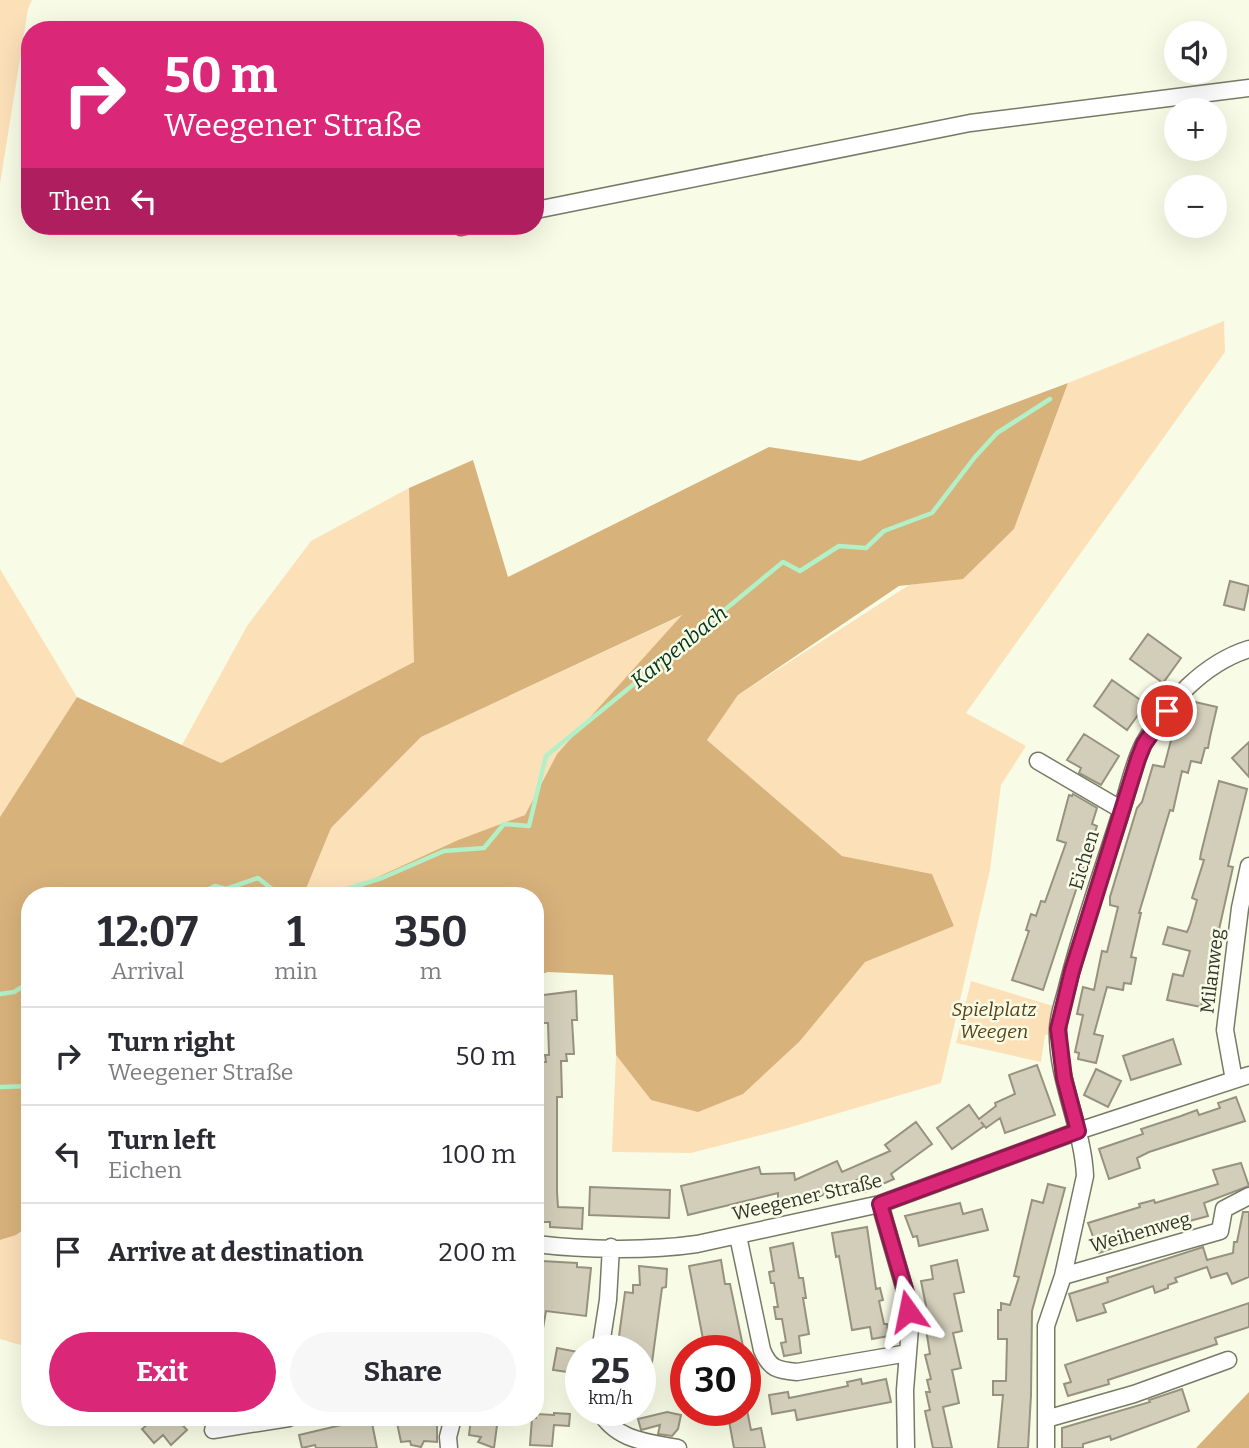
<!DOCTYPE html>
<html lang="en">
<head>
<meta charset="utf-8">
<style>
  :root { --surface:#fff; --page:#f7f7f7; --text:#2b2b33; --muted:#7c7c81; --line:#e1e1e2; --accent:#db2777 }
  body { margin:0; font-family:Bitter,serif; background:var(--page); color:var(--text); height:100vh; display:flex; flex-direction:column; font-size:26px; white-space:nowrap }
  * { box-sizing:border-box; margin:0 }
  p { font-size:23px; color:var(--muted) }
  .icon { flex:none; width:38px; height:38px; fill:none; stroke:currentColor; stroke-width:2; stroke-linecap:round; stroke-linejoin:round }
  .map { position:relative; flex:1; overflow:hidden }
  .details { position:absolute; left:21px; top:887px; width:523px; height:539px; display:flex; flex-direction:column; background:var(--surface); border-radius:28px; box-shadow:0 7px 28px #0002 }
  .details>* { flex:none }
  .top-card { position:absolute; left:21px; top:21px; width:523px; height:214px; border-radius:28px; box-shadow:0 7px 28px #0002; background:#db2777; color:#fff; overflow:hidden }
  .fabs { position:absolute; left:1164px; top:21px; display:grid; gap:14px }
  .fabs a { display:grid; place-items:center; width:63px; height:63px; border-radius:50%; background:var(--surface); box-shadow:0 7px 28px #0002; font-size:35px }
  .speed { position:absolute; left:565px; top:1335px; display:flex; gap:14px; font-size:35px; font-weight:700; text-align:center }
  .speed>* { display:grid; place-content:center; width:91px; height:91px; border-radius:50%; background:var(--surface); box-shadow:0 7px 28px #0002; line-height:1 }
  .speed small { font-size:18px; font-weight:400 }
  .speed .limit { border:10px solid #d22; background:#fff; color:#111 }
  .pin { position:absolute; display:grid; place-items:center; width:60px; height:60px; color:#fff; margin:-30px; border:4px solid #fff; border-radius:50%; box-shadow:0 2px 7px #0007 }
  .me { position:absolute; width:77px; margin:-38px; rotate:348deg; stroke-linejoin:round; filter:drop-shadow(0 0 5px #0008) }
  .turn { display:flex; align-items:center; gap:24px; height:147px; padding:0 28px; font-size:32px }
  .turn .icon { width:91px; height:91px; stroke-width:2.5 }
  .turn b { display:block; font-size:49px; line-height:60px }
  .then { display:flex; align-items:center; height:66px; padding:0 28px; background:#0003; gap:14px; font-size:26px }
  .eta { display:flex; justify-content:space-evenly; align-items:center; height:119px; text-align:center }
  .eta b { font-size:42px; font-weight:700; line-height:49px }
  .button { display:flex; gap:14px; margin-top:auto; padding:14px 28px }
  .button a { flex:1; height:80px; border-radius:42px; background:var(--accent); color:#fff; font-size:28px; font-weight:700; line-height:80px; text-align:center }
  .button a+a { background:var(--page); color:var(--text) }
  ul { padding:0; list-style:none }
  li { display:flex; align-items:center; gap:21px; height:98px; padding:0 28px; border-top:2px solid var(--line) }
  li div { flex:1 }
  li b { display:block; font-size:26px }
  li em { font-style:normal }
  .map>svg:first-child { display:block }
  .green { fill:#fce0b8 }
  .forest { fill:#d8b27b }
  .lines { fill:none; stroke-linecap:round; stroke-linejoin:round }
  .stream { stroke:#b2f0c7; stroke-width:4.5 }
  .building { fill:#d2ceb9; stroke:#96927e; stroke-width:2 }
  .minor-casing { stroke:#777a67; stroke-width:19 }
  .minor { stroke:#fff; stroke-width:16 }
  .route-casing { stroke:#8e194d; stroke-width:18 }
  .route { stroke:#db2777; stroke-width:12 }
  .labels { text-anchor:middle; dominant-baseline:central; stroke-width:5; stroke-linejoin:round; paint-order:stroke }
  .street-label { font-size:19px; fill:#32332b; stroke:#f8fce6 }
  .park-label { font-size:19px; font-style:italic; fill:#5a4014; stroke:#f8fce6 }
  .water-label { font-size:21px; font-style:italic; fill:#01341a; stroke:#f8fce6 }
</style>
</head>
<body>
<div class="map">
<svg width="1249" height="1448" viewBox="0 0 1249 1448">
  <rect width="100%" height="100%" fill="#f8fce6"/>
  <!-- green -->
  <path class="green" d="M 0,0 L 32,0 L 28,9 L 0,184 Z
    M 1224,321 L 1225,352 L 966,713 L 1026,746 L 1001,785 L 990,870 L 941,1083 L 788,1128 L 691,1153 L 612,1152 L 616,1055 L 651,1100 L 800,1041 L 864,962 L 954,926 L 932,874 L 842,856 L 707,740 L 738,695 L 909,585 L 963,578 L 1014,529 L 1068,383 Z
    M 409,488 L 415,662 L 221,763 L 182,745 L 247,626 L 311,541 Z
    M 0,569 L 77,697 L 0,817 Z
    M 685,614 L 557,754 L 525,815 L 458,840 L 345,892 L 303,896 L 331,828 L 421,737 Z
    M 971,981 L 1053,1006 L 1051,1034 L 1045,1035 L 1041,1062 L 956,1043 Z
    M 30,1225 L 30,1348 L 0,1339 L 0,1240 L 16,1235 Z"/>
  <!-- forest -->
  <path class="forest" d="M 1068,383 L 1014,529 L 963,579 L 899,586 L 738,695 L 707,740 L 842,856 L 932,874 L 954,926 L 865,962 L 800,1041 L 743,1094 L 698,1112 L 651,1100 L 616,1055 L 613,975 L 548,972 L 536,976 L 536,896 L 314,896 L 345,892 L 458,840 L 525,815 L 557,754 L 682,615 L 421,737 L 331,828 L 303,896 L 30,896 L 30,1225 L 16,1235 L 0,1240 L 0,817 L 77,697 L 221,763 L 414,662 L 409,488 L 473,460 L 508,577 L 769,447 L 860,461 Z
    M 1249,1392 L 1249,1448 L 1196,1448 Z"/>
  <g class="lines">
    <!-- stream -->
    <path class="stream" d="M 196,896 L 215,886 L 226,889 L 258,878 L 281,896
      M 325,896 L 382,878 L 444,851 L 484,848 L 504,824 L 529,826 L 546,756 L 783,562 L 800,571 L 839,546 L 866,548 L 884,531 L 932,513 L 975,457 L 997,433 L 1050,399
      M 0,994 L 14,992 L 30,982
      M 0,1087 L 30,1086"/>
  </g>
  <!-- building -->
  <path class="building" d="M 1230,581 L 1249,586 L 1244,610 L 1224,605 Z
    M 1148,634 L 1181,658 L 1163,683 L 1130,659 Z
    M 1112,680 L 1146,704 L 1127,730 L 1094,706 Z
    M 1195,702 L 1217,707 L 1210,737 L 1208,748 L 1205,748 L 1201,763 L 1191,761 L 1188,773 L 1182,771 L 1173,811 L 1170,810 L 1139,913 L 1141,913 L 1131,957 L 1136,958 L 1131,984 L 1124,983 L 1123,990 L 1107,987 L 1094,1034 L 1103,1036 L 1096,1063 L 1078,1059 L 1079,1053 L 1075,1052 L 1083,1015 L 1077,1014 L 1083,987 L 1094,990 L 1102,951 L 1107,952 L 1118,907 L 1110,905 L 1110,897 L 1137,808 L 1142,802 L 1153,765 L 1164,767 L 1174,729 L 1185,731 L 1187,721 L 1191,721 Z
    M 1084,734 L 1119,756 L 1101,785 L 1079,773 L 1081,768 L 1067,760 Z
    M 1249,742 L 1249,777 L 1232,758 Z
    M 1219,781 L 1247,789 L 1228,866 L 1233,867 L 1216,943 L 1221,944 L 1214,970 L 1210,969 L 1201,1007 L 1167,1000 L 1173,974 L 1183,976 L 1190,951 L 1163,944 L 1168,927 L 1187,932 L 1190,925 L 1197,900 L 1192,898 L 1204,860 L 1200,859 L 1201,853 Z
    M 1073,794 L 1097,808 L 1092,824 L 1097,826 L 1043,990 L 1012,980 L 1029,931 L 1026,930 L 1031,914 L 1036,916 L 1041,901 L 1045,902 L 1066,843 L 1057,840 L 1069,795 L 1072,796 Z
    M 576,991 L 577,1020 L 572,1020 L 574,1054 L 566,1054 L 567,1061 L 561,1061 L 562,1097 L 557,1097 L 557,1192 L 558,1207 L 583,1208 L 582,1229 L 550,1227 L 550,1222 L 540,1222 L 540,1208 L 536,1208 L 536,1067 L 540,1067 L 540,1062 L 546,1062 L 545,1055 L 549,1055 L 548,1023 L 536,1023 L 536,996 Z
    M 1173,1039 L 1181,1064 L 1131,1080 L 1123,1056 Z
    M 1037,1065 L 1055,1115 L 1005,1133 L 1000,1118 L 986,1128 L 981,1122 L 984,1126 L 952,1149 L 937,1128 L 969,1105 L 979,1119 L 996,1106 L 995,1103 L 1015,1094 L 1009,1075 Z
    M 1096,1069 L 1121,1081 L 1108,1107 L 1084,1095 Z
    M 1236,1097 L 1245,1121 L 1149,1152 L 1137,1158 L 1140,1168 L 1109,1179 L 1099,1149 L 1143,1134 L 1141,1129 L 1181,1116 L 1197,1110 L 1199,1115 L 1220,1108 L 1218,1103 Z
    M 916,1122 L 932,1144 L 891,1174 L 894,1179 L 865,1192 L 859,1179 L 809,1201 L 778,1202 L 778,1193 L 688,1215 L 681,1186 L 759,1167 L 761,1174 L 794,1173 L 795,1180 L 837,1161 L 842,1172 L 890,1151 L 885,1145 Z
    M 1241,1163 L 1249,1186 L 1204,1203 L 1208,1216 L 1153,1231 L 1154,1233 L 1099,1253 L 1088,1223 L 1140,1207 L 1139,1204 L 1154,1200 L 1155,1203 L 1218,1184 L 1213,1170 Z
    M 1048,1184 L 1065,1188 L 1032,1311 L 1031,1395 L 1028,1448 L 998,1448 L 1003,1395 L 993,1395 L 993,1381 L 1006,1381 L 1007,1339 L 998,1339 L 998,1310 L 1001,1310 L 1001,1303 L 1010,1305 L 1019,1277 L 1014,1276 L 1032,1200 L 1043,1203 Z
    M 590,1187 L 670,1190 L 669,1218 L 589,1215 Z
    M 960,1203 L 963,1214 L 982,1209 L 988,1230 L 919,1246 L 917,1236 L 913,1237 L 905,1216 Z
    M 1243,1212 L 1249,1212 L 1249,1277 L 1232,1284 L 1227,1273 L 1211,1278 L 1207,1267 L 1175,1278 L 1177,1282 L 1168,1285 L 1168,1288 L 1155,1293 L 1153,1286 L 1103,1304 L 1106,1312 L 1077,1321 L 1069,1294 L 1108,1282 L 1107,1278 L 1203,1247 L 1207,1260 L 1233,1253 L 1234,1242 L 1237,1242 Z
    M 867,1227 L 876,1289 L 880,1288 L 883,1300 L 879,1301 L 884,1324 L 887,1324 L 889,1336 L 872,1339 L 870,1327 L 852,1330 L 839,1256 L 836,1257 L 832,1233 Z
    M 793,1243 L 799,1278 L 803,1278 L 806,1298 L 803,1298 L 809,1334 L 799,1336 L 801,1353 L 784,1356 L 781,1343 L 786,1342 L 782,1319 L 776,1319 L 774,1307 L 778,1307 L 774,1283 L 771,1283 L 769,1272 L 774,1271 L 770,1248 Z
    M 721,1260 L 725,1284 L 730,1284 L 744,1351 L 702,1351 L 699,1339 L 703,1339 L 689,1266 Z
    M 957,1260 L 964,1292 L 954,1294 L 962,1331 L 953,1333 L 961,1368 L 952,1370 L 959,1403 L 943,1407 L 952,1448 L 933,1448 L 925,1411 L 930,1410 L 926,1392 L 930,1392 L 927,1380 L 931,1379 L 925,1355 L 930,1354 L 924,1317 L 928,1316 L 921,1281 L 933,1279 L 931,1266 Z
    M 541,1261 L 577,1263 L 577,1267 L 591,1268 L 586,1316 L 546,1311 L 542,1334 L 536,1334 L 536,1294 L 539,1294 Z
    M 639,1266 L 667,1269 L 666,1287 L 662,1288 L 651,1370 L 640,1368 L 640,1351 L 617,1351 L 625,1292 L 633,1293 L 633,1285 L 640,1285 Z
    M 1249,1303 L 1249,1327 L 1215,1338 L 1217,1344 L 1108,1380 L 1109,1384 L 1068,1396 L 1064,1384 L 1071,1382 L 1065,1365 Z
    M 557,1348 L 578,1352 L 575,1373 L 553,1370 Z
    M 861,1379 L 862,1384 L 886,1379 L 891,1402 L 797,1420 L 795,1410 L 772,1414 L 769,1395 L 788,1392 L 789,1398 L 848,1386 L 847,1382 Z
    M 1182,1389 L 1189,1411 L 1111,1440 L 1110,1436 L 1083,1444 L 1083,1448 L 1062,1448 L 1062,1428 L 1150,1402 L 1149,1400 Z
    M 727,1410 L 747,1410 L 751,1430 L 761,1428 L 765,1448 L 734,1448 Z
    M 667,1412 L 681,1415 L 678,1429 L 672,1436 L 658,1434 L 660,1425 L 641,1430 L 638,1419 Z
    M 554,1413 L 570,1414 L 569,1426 L 554,1425 L 552,1446 L 530,1445 L 532,1418 L 536,1418 L 536,1414 L 554,1415 Z
    M 155,1418 L 176,1418 L 187,1430 L 171,1445 L 163,1435 L 154,1443 L 142,1429 Z
    M 371,1418 L 377,1448 L 316,1448 L 315,1445 L 302,1448 L 299,1435 Z
    M 396,1418 L 418,1418 L 418,1420 L 437,1421 L 437,1442 L 424,1441 L 421,1447 L 411,1445 L 410,1441 L 401,1442 Z
    M 471,1418 L 498,1418 L 494,1448 L 478,1442 L 481,1437 L 469,1435 Z"/>
  <g class="lines">
    <defs>
      <path id="minor" d="M 536,210 L 970,123 L 1249,88
        M 461,227 L 466,226
        M 1038,761 L 1122,810
        M 1234,1080 L 1225,1030 L 1240,908 L 1249,866
        M 880,1204 L 906,1294 L 910,1328 L 905,1390 L 906,1448
        M 738,1236 L 762,1350 C 770,1369 777,1370 797,1372 L 908,1353
        M 536,1244 C 584,1250 649,1251 697,1244 L 880,1204 L 1078,1131 L 1249,1075
        M 1063,1276 L 1220,1231 L 1224,1209 L 1249,1196
        M 600,1351 L 608,1300 L 611,1247
        M 599,1410 C 616,1441 647,1442 678,1448
        M 1046,1419 L 1134,1394 L 1228,1360
        M 213,1430 L 289,1418
        M 449,1448 L 448,1437 L 453,1418
        M 1046,1448 L 1046,1326 L 1063,1276 L 1085,1176 C 1083,1127 1056,1078 1058,1029 C 1058,1016 1064,1001 1067,988 C 1081,931 1101,875 1119,819 C 1127,795 1132,766 1144,743 C 1167,703 1204,663 1249,649"/>
    </defs>
    <!-- minor casing -->
    <use href="#minor" class="minor-casing"/>
    <!-- minor -->
    <use href="#minor" class="minor"/>
  </g>
  <g class="lines">
    <defs>
      <path id="route" d="M 908,1311 L 906,1293 L 880,1204 L 1078,1131 L 1064,1078 L 1058,1029 L 1072,971 L 1138,759 L 1144,744 L 1167,711"/>
    </defs>
    <!-- route casing -->
    <use href="#route" class="route-casing"/>
    <!-- route -->
    <use href="#route" class="route"/>
  </g>
  <g class="labels">
    <!-- street labels -->
    <g class="street-label">
      <text transform="translate(1084 860) rotate(-73)">Eichen</text>
      <text transform="translate(1212 971) rotate(-83)">Milanweg</text>
      <text transform="translate(807 1197) rotate(-13)">Weegener Straße</text>
      <text transform="translate(1140 1232) rotate(-16)">Weihenweg</text>
    </g>
    <!-- park labels -->
    <g class="park-label">
      <text x="994" y="1009">Spielplatz<tspan x="994" dy="22">Weegen</tspan></text>
    </g>
    <!-- water labels -->
    <g class="water-label">
      <text transform="translate(679 647) rotate(-39)">Karpenbach</text>
    </g>
  </g>
</svg>
<div class="fabs">
<a><svg class="icon" aria-label="sound" viewBox="0 0 24 24"><path d="M4 9h4l5-4v14l-5-4H4zM17 9q2 3 0 6"/></svg></a>
<a>+</a>
<a>−</a>
</div>
<div class="speed"><div>25<small>km/h</small></div><div class="limit">30</div></div>
<div class="pin" style="left:1167px;top:711px;background:#d93025"><svg class="icon" aria-label="arrive" viewBox="0 0 24 24"><path d="M6 21V4h12l-3 4 3 4H6"/></svg></div>
<svg class="me" style="left:908px;top:1311px" viewBox="-20 -20 40 40"><path d="M0-17L14 15 0 8-14 15z" fill="#db2777" stroke="#fff" stroke-width="4"/></svg>
<div class="top-card">
<div class="turn"><svg class="icon" aria-label="right" viewBox="0 0 24 24"><path d="M7 20v-9h11M14 6l5 5-5 5"/></svg><div><b>50 m</b>Weegener Straße</div></div>
<div class="then">Then<svg class="icon" aria-label="left" viewBox="0 0 24 24"><path d="M17 20v-9H6M10 6l-5 5 5 5"/></svg></div>
</div>
<section class="details">
<div class="eta">
<div><b>12:07</b><p>Arrival</p></div>
<div><b>1</b><p>min</p></div>
<div><b>350</b><p>m</p></div>
</div>
<ul>
<li><svg class="icon" aria-label="right" viewBox="0 0 24 24"><path d="M7 20v-9h11M14 6l5 5-5 5"/></svg><div><b>Turn right</b><p>Weegener Straße</p></div><em>50 m</em></li>
<li><svg class="icon" aria-label="left" viewBox="0 0 24 24"><path d="M17 20v-9H6M10 6l-5 5 5 5"/></svg><div><b>Turn left</b><p>Eichen</p></div><em>100 m</em></li>
<li><svg class="icon" aria-label="arrive" viewBox="0 0 24 24"><path d="M6 21V4h12l-3 4 3 4H6"/></svg><div><b>Arrive at destination</b></div><em>200 m</em></li>
</ul>
<div class="button"><a>Exit</a><a>Share</a></div>
</section>
</div>
</body>
</html>
